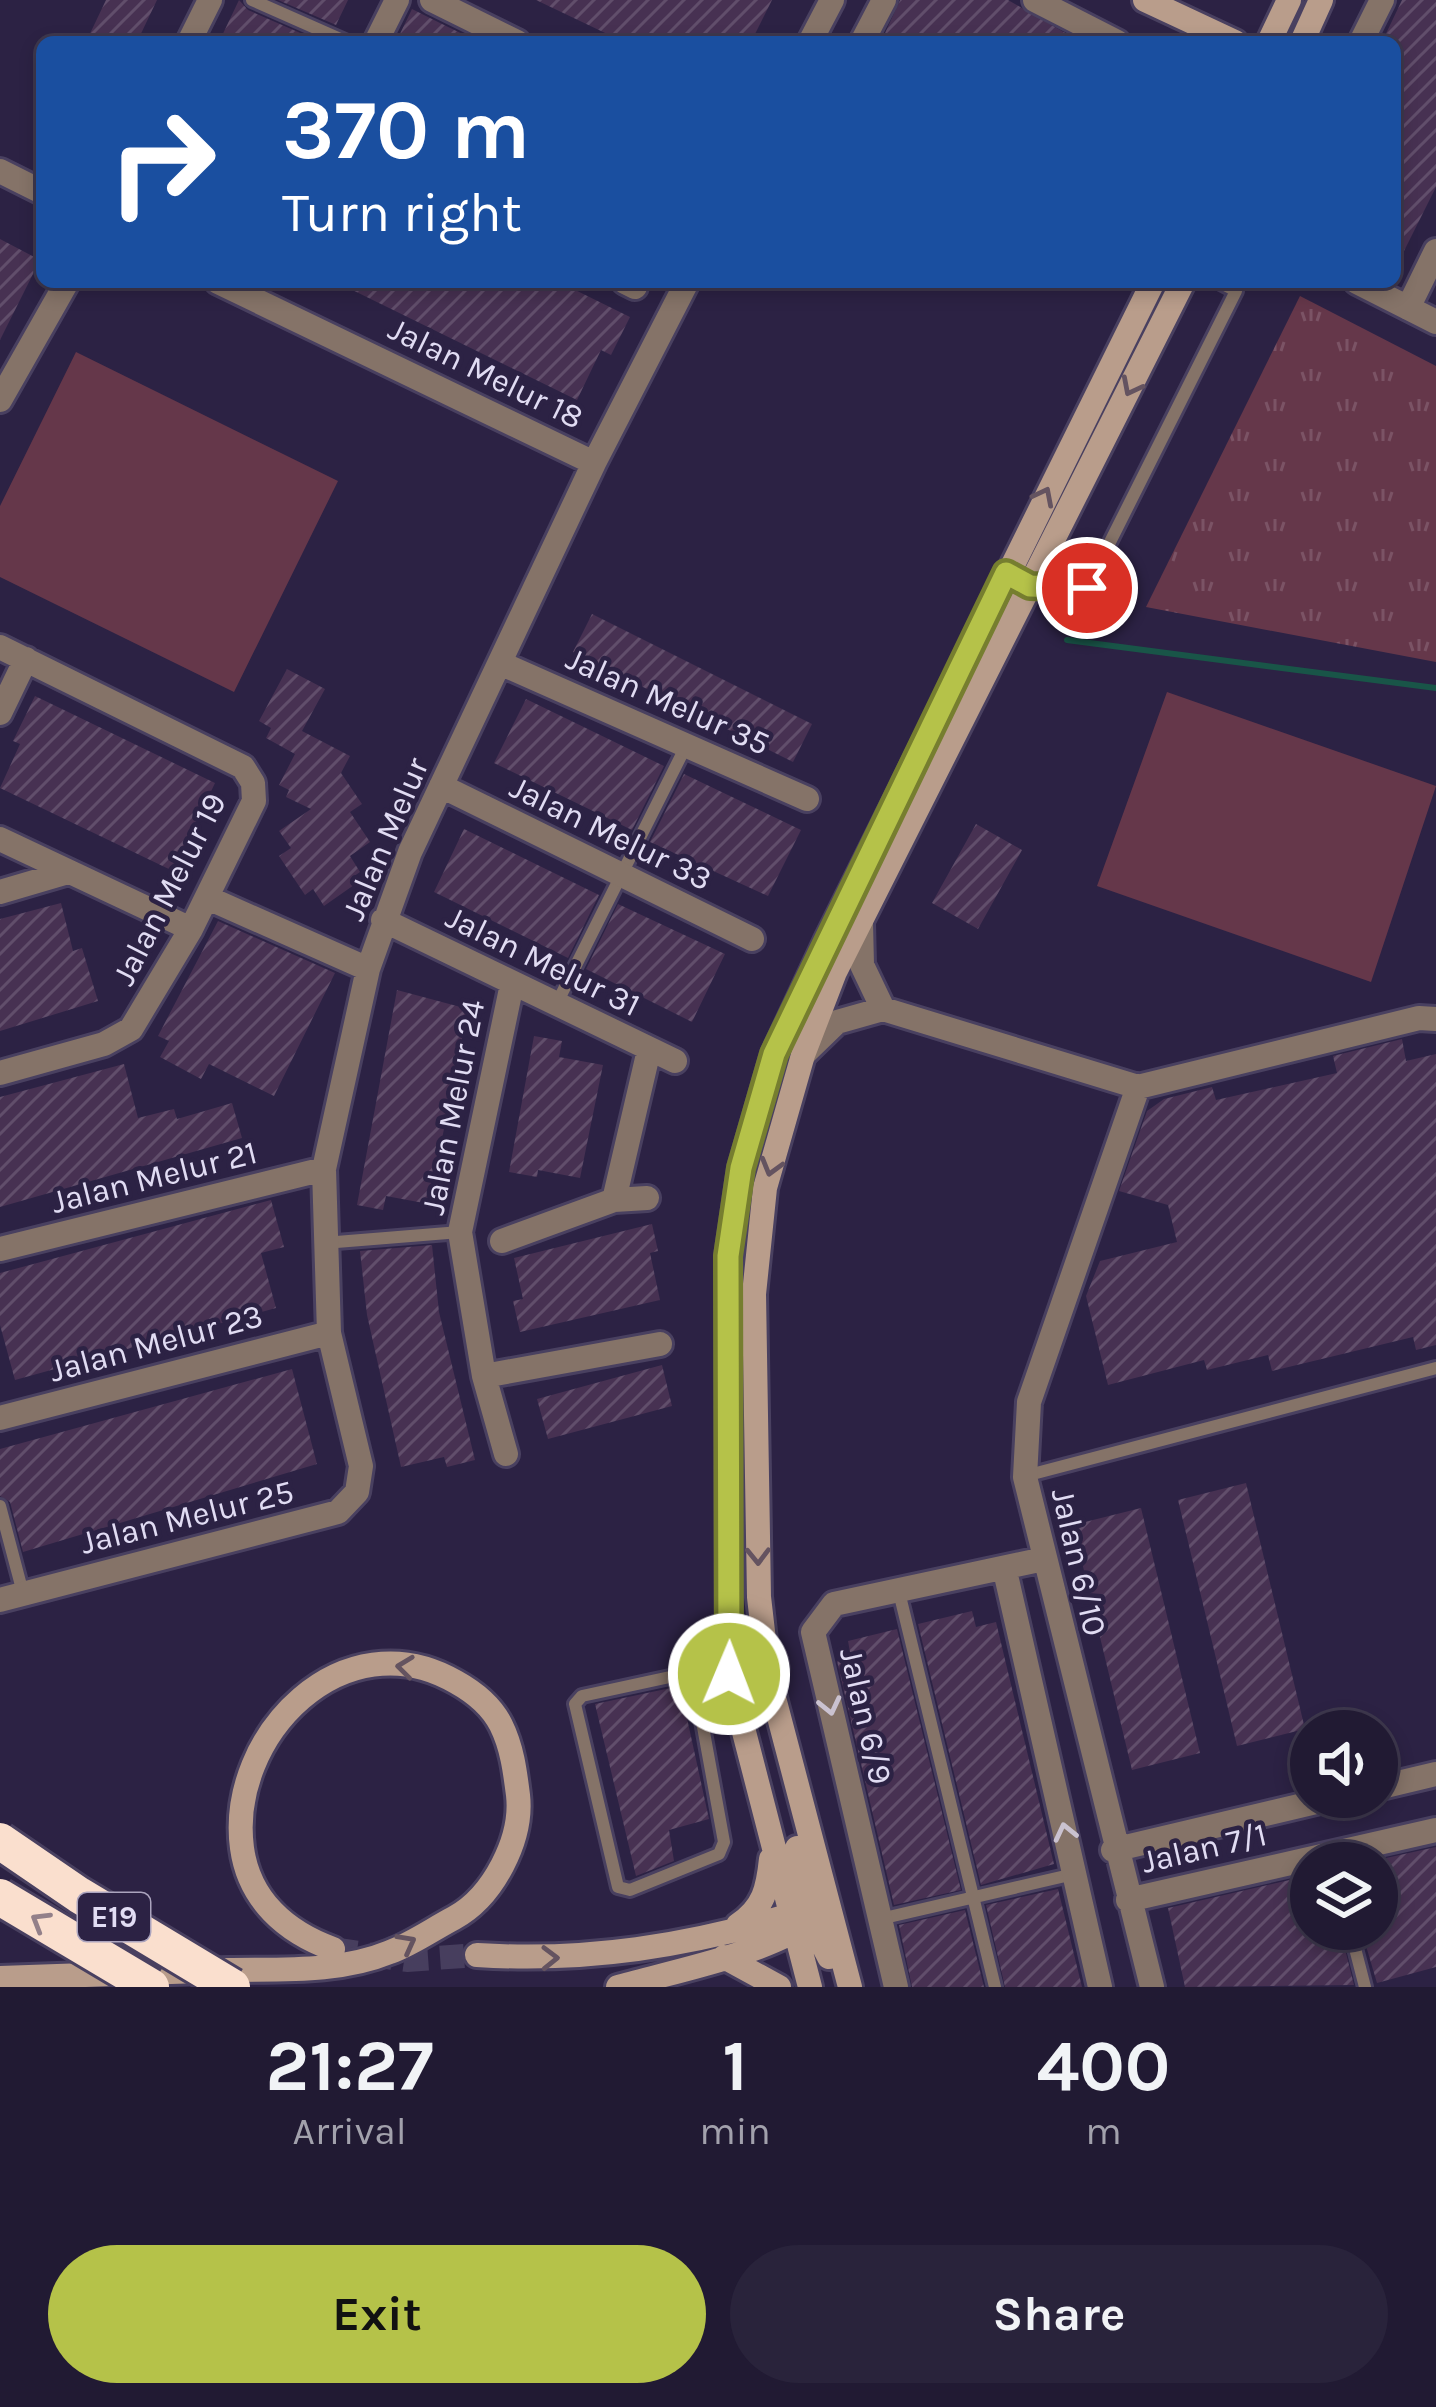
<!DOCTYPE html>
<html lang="en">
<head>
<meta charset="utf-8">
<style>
  :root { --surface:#211a33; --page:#29233b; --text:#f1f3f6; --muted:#a2a1ac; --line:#3e384e; --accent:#b5c249 }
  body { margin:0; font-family:Karla,sans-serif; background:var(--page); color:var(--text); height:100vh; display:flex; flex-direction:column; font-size:45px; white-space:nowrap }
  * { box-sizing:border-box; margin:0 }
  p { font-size:39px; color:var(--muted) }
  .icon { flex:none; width:66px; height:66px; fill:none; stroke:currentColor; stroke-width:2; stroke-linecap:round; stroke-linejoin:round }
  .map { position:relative; height:1987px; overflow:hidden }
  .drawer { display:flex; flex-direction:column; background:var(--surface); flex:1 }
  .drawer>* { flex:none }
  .hud { position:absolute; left:36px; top:36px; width:1365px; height:252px; border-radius:18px; box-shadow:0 6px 18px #0003,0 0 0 3px var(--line); background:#1a4fa0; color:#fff; overflow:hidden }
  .controls { position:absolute; left:1290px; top:1710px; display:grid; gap:24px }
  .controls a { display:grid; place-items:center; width:108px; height:108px; border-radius:50%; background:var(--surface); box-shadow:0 6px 18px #0003,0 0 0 3px var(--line); font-size:60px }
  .pin { position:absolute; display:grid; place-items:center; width:102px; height:102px; color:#fff; margin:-51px; border:6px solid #fff; border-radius:50%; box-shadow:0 3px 12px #0007 }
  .me { position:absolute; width:132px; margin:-66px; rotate:1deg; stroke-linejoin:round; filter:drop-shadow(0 0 9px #0008) }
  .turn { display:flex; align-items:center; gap:42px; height:252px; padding:0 48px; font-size:54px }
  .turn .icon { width:156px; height:156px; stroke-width:2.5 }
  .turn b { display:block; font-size:84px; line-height:102px }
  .eta { display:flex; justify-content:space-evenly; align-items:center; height:204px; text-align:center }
  .eta b { font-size:72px; font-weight:700; line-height:84px }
  .primary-button { display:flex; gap:24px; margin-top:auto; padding:24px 48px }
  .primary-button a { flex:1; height:138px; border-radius:72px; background:var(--accent); color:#111; font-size:48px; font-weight:700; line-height:138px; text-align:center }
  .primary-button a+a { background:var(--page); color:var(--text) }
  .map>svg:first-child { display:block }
  .park { fill:url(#park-tufts) }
  .pitch { fill:#65374a }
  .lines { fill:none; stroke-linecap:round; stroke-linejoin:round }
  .stream { stroke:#195548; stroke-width:6 }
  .building { fill:url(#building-hatch) }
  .secondary-tunnel { stroke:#473e5e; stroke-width:24; stroke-dasharray:24 12; stroke-linecap:butt }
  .lane-casing { stroke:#494060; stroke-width:18 }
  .street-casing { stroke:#494060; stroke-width:30 }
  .secondary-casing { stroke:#494060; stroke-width:30 }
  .lane { stroke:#857368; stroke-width:12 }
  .street { stroke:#857368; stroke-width:24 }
  .secondary { stroke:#b99d8b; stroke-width:24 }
  .highway-bridge-casing { stroke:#494060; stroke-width:42; stroke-linecap:butt }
  .highway-bridge { stroke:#fadfce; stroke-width:36 }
  .oneway { stroke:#645360 }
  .oneway2 { stroke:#cac2d0 }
  .oneway3 { stroke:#938089 }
  .route-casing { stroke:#767e2f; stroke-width:30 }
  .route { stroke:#b5c249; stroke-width:21 }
  .labels { text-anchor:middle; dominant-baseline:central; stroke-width:9; stroke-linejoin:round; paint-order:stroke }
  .shield { fill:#2c2244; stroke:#aba4be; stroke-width:3 }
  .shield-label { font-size:30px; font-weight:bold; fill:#e1dcf3 }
  .street-label { font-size:33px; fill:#e1dcf3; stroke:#2c2244 }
</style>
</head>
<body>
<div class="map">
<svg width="1436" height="1987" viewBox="0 0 1436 1987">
  <defs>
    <pattern id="park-tufts" width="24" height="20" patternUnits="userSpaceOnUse" patternTransform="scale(3)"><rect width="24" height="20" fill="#65374a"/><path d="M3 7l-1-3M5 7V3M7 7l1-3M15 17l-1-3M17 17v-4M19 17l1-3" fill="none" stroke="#7b5365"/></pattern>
    <pattern id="building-hatch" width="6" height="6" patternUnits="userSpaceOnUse" patternTransform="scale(3)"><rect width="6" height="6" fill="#473152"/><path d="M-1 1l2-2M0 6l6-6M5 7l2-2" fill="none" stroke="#614e6b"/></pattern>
  </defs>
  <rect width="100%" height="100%" fill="#2c2244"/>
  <!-- park -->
  <path class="park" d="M 1300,296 L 1436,366 L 1436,662 L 1146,607 Z"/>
  <!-- pitch -->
  <path class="pitch" d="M 76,352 L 338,481 L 234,692 L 0,577 L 0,506 Z
    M 1167,692 L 1436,786 L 1371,982 L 1097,886 Z"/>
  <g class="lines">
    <!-- stream -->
    <path class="stream" d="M 1067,640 L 1436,688"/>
  </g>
  <!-- building -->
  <path class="building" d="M 106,0 L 157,0 L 137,42 L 86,42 Z
    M 239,0 L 248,10 L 321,42 L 219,42 Z
    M 278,0 L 348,0 L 336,25 Z
    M 536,0 L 772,0 L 751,42 L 624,42 Z
    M 900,0 L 1008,0 L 1081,42 L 881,42 Z
    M 1402,0 L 1436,0 L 1436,187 L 1395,269 L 1395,42 L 1382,42 Z
    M 412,9 L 440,23 L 479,42 L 396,42 Z
    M 0,239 L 40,260 L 0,340 Z
    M 336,282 L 559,282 L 630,317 L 611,355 L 601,350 L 577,400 Z
    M 592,614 L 812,724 L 793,762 L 573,652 Z
    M 287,669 L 325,689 L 302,731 L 350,756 L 341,773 L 362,804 L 350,812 L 370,842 L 350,856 L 360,872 L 350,879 L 354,885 L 324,906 L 313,889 L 305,895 L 279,856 L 291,848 L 279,831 L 311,809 L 286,797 L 289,790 L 279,785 L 295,754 L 266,738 L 271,728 L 259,721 Z
    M 35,696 L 215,783 L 173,871 L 0,788 L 20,744 L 13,741 Z
    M 526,699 L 664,766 L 632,830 L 494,763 Z
    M 684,774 L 801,830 L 768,896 L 650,842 Z
    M 976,824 L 1022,850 L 978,929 L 932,903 Z
    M 464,829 L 599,895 L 568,958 L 434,892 Z
    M 61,903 L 73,951 L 82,948 L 98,1001 L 0,1031 L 0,919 Z
    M 618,904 L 725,954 L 692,1022 L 586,969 Z
    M 218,921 L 335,973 L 274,1096 L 209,1064 L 201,1079 L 160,1057 L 169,1041 L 158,1036 Z
    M 397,990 L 468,1009 L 429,1204 L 386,1196 L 383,1210 L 357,1205 Z
    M 534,1036 L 562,1041 L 559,1057 L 603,1065 L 580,1178 L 538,1170 L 537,1177 L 509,1172 Z
    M 1402,1039 L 1406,1061 L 1436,1054 L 1436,1345 L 1416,1350 L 1413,1337 L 1272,1371 L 1268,1355 L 1207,1370 L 1204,1360 L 1108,1385 L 1086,1296 L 1100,1261 L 1177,1242 L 1168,1205 L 1119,1191 L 1147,1111 L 1164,1099 L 1212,1087 L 1216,1100 L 1337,1073 L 1333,1056 Z
    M 124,1064 L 138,1118 L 174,1109 L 177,1119 L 232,1103 L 242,1138 L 0,1207 L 0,1097 Z
    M 271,1200 L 284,1247 L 261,1253 L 276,1308 L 15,1380 L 0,1325 L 0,1273 Z
    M 652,1224 L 658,1251 L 650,1253 L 660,1300 L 520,1332 L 513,1301 L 523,1299 L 514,1258 Z
    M 432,1245 L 439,1312 L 475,1460 L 447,1467 L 444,1457 L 401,1467 L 367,1315 L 360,1251 Z
    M 662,1365 L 672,1406 L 548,1439 L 537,1399 Z
    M 292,1369 L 317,1464 L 23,1552 L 10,1502 L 0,1496 L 0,1449 Z
    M 1246,1483 L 1305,1729 L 1237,1746 L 1178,1500 Z
    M 1141,1508 L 1200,1753 L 1132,1770 L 1073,1525 Z
    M 972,1611 L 976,1627 L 996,1622 L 1054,1864 L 981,1885 L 918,1624 Z
    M 897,1629 L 961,1890 L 894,1905 L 837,1661 L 851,1658 L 848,1641 Z
    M 680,1686 L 709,1819 L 669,1830 L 674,1861 L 636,1876 L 595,1704 Z
    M 1436,1847 L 1436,1967 L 1377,1983 L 1361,1929 L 1377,1929 L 1377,1860 Z
    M 1311,1875 L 1311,1929 L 1340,1929 L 1354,1985 L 1185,1987 L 1168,1908 Z
    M 1058,1889 L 1082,1987 L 1005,1987 L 986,1905 Z
    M 965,1910 L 984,1987 L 912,1987 L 899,1925 Z"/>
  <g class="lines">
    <!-- secondary-tunnel -->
    <path class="secondary-tunnel" d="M 333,1949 L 407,1960 L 477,1955"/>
    <defs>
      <path id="lane" d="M 252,0 L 347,42
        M 1031,586 L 1087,588 L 1236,291 L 1219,282
        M 556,1005 L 686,746
        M 324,1243 L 460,1232
        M 1025,1476 L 1436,1368
        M 0,1506 L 23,1593
        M 899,1592 L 995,1987
        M 693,1672 L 582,1696 L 575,1704 L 618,1887 L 630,1890 L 719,1854 L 724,1842 L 693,1672 L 728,1663
        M 880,1919 L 1074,1874
        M 1350,1929 L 1365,1987"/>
      <path id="street" d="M 432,0 L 517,42
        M 1035,0 L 1117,42
        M 189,42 L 210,0
        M 376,42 L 397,0
        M 810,42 L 832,0
        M 862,42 L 884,0
        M 1361,42 L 1382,0
        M 0,171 L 42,192
        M 218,282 L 594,463
        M 625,282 L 635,287
        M 1357,282 L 1436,322
        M 1408,308 L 1436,251
        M 0,400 L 67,282
        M 0,647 L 243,767 L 253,783 L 254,801 L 191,929 L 131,1029 L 104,1044 L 0,1073
        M 502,664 L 807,799
        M 0,713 L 26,659
        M 441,786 L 752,939
        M 0,839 L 191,929
        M 0,892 L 68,872
        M 208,898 L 368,969
        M 383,920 L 675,1061
        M 861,923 L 862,965 L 883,1009
        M 803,1055 L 837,1022 L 883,1009 L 1138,1087 L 1419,1018 L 1436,1019
        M 1138,1087 L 1029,1402 L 1025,1477 L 1152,1987
        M 614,1200 L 649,1050
        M 502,1241 L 614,1200 L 647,1198
        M 0,1249 L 324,1169
        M 484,1376 L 660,1344
        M 0,1418 L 329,1333
        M 506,1454 L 484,1376 L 460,1232 L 512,984
        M 1005,1571 L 1100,1987
        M 0,1600 L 338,1512 L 357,1492 L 361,1466 L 329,1333 L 324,1169 L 368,969 L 410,852 L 594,463 L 687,282
        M 1377,1788 L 1436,1774
        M 1113,1850 L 1337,1797
        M 1128,1900 L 1436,1830
        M 896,1987 L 813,1632 L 834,1604 L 1044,1559"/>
      <path id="secondary" d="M 1145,0 L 1235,42
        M 1269,42 L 1289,0
        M 1302,42 L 1321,0
        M 797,1848 L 810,1920 L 829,1957
        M 738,1925 C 764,1908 768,1888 771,1859
        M 477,1955 C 587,1962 688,1946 794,1914
        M 724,1957 L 779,1987
        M 0,1978 C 76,1976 152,1973 228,1970 C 281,1969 339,1973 390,1952 C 412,1944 433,1929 454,1918 C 493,1897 523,1839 518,1795 C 515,1771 512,1747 501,1725 C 491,1705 474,1692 456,1682 C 344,1617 227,1735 242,1848 C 249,1900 286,1932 333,1949
        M 618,1987 C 664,1974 776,1951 808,1921
        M 810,1987 L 729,1674 L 728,1256 L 741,1168 L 774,1054 L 826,942 L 1153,282
        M 850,1987 L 768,1675 L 759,1597 L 754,1294 L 765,1188 L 803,1055 L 835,972 L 1183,282"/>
    </defs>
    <!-- lane casing -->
    <use href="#lane" class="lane-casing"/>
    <!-- street casing -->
    <use href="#street" class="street-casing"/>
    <!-- secondary casing -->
    <use href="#secondary" class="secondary-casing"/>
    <!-- lane -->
    <use href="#lane" class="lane"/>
    <!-- street -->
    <use href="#street" class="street"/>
    <!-- secondary -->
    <use href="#secondary" class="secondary"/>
    <defs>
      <path id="highway-bridge" d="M 0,1841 L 79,1895 L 232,1987
        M 0,1897 L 151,1987"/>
    </defs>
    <!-- highway-bridge casing -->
    <use href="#highway-bridge" class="highway-bridge-casing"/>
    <!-- highway-bridge -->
    <use href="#highway-bridge" class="highway-bridge"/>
  </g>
  <!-- one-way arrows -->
  <defs><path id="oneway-chevron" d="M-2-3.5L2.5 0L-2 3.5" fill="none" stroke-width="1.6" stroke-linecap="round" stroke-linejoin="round" transform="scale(3)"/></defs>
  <g class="oneway">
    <use href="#oneway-chevron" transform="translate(1131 387) rotate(117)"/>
    <use href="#oneway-chevron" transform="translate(1044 496) rotate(-63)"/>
    <use href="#oneway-chevron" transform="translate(771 1167) rotate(106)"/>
    <use href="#oneway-chevron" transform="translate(758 1556) rotate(89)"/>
    <use href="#oneway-chevron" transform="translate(405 1667) rotate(-173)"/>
    <use href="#oneway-chevron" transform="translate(407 1943) rotate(-28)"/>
    <use href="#oneway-chevron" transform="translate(550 1958) rotate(-1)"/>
  </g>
  <g class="oneway2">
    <use href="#oneway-chevron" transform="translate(830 1706) rotate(77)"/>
    <use href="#oneway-chevron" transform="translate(1065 1832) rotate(-103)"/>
  </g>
  <use class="oneway3" href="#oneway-chevron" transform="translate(40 1921) rotate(-149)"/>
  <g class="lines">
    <defs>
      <path id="route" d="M 729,1674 L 728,1256 L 741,1168 L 774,1054 L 1006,573 L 1030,586 L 1087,588"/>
    </defs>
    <!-- route casing -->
    <use href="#route" class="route-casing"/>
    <!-- route -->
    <use href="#route" class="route"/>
  </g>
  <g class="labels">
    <!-- shield labels -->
    <rect class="shield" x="78" y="1893" width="72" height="48" rx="9"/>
    <g class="shield-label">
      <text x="114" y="1917">E19</text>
    </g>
    <!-- street labels -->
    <g class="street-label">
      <text transform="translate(486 373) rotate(26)">Jalan Melur 18</text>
      <text transform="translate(668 701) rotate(24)">Jalan Melur 35</text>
      <text transform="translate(611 833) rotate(26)">Jalan Melur 33</text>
      <text transform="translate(385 839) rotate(-67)">Jalan Melur</text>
      <text transform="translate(169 889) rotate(-63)">Jalan Melur 19</text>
      <text transform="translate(543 961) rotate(26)">Jalan Melur 31</text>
      <text transform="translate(453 1107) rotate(-79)">Jalan Melur 24</text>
      <text transform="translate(154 1177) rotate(-14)">Jalan Melur 21</text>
      <text transform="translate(156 1343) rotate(-15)">Jalan Melur 23</text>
      <text transform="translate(187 1517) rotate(-14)">Jalan Melur 25</text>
      <text transform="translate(1079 1562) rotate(77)">Jalan 6/10</text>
      <text transform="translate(866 1716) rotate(77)">Jalan 6/9</text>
      <text transform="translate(1204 1848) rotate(-13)">Jalan 7/1</text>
    </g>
  </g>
</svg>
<div class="controls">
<a><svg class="icon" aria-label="sound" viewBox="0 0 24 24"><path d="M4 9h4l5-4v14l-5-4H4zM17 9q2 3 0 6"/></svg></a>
<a><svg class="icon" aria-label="layers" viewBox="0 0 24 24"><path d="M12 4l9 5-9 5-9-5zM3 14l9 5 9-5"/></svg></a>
</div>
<div class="pin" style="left:1087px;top:588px;background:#d93025"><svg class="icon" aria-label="arrive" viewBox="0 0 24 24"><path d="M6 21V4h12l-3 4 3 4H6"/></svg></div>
<svg class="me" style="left:729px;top:1674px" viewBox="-20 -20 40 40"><circle r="17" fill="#b5c249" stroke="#fff" stroke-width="3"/><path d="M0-11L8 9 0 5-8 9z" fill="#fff"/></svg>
<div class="hud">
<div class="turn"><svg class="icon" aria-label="right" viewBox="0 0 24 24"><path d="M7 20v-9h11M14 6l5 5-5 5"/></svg><div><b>370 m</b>Turn right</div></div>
</div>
</div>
<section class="drawer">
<div class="eta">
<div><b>21:27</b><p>Arrival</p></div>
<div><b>1</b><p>min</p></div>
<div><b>400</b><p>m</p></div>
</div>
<div class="primary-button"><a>Exit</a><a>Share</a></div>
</section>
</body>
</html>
